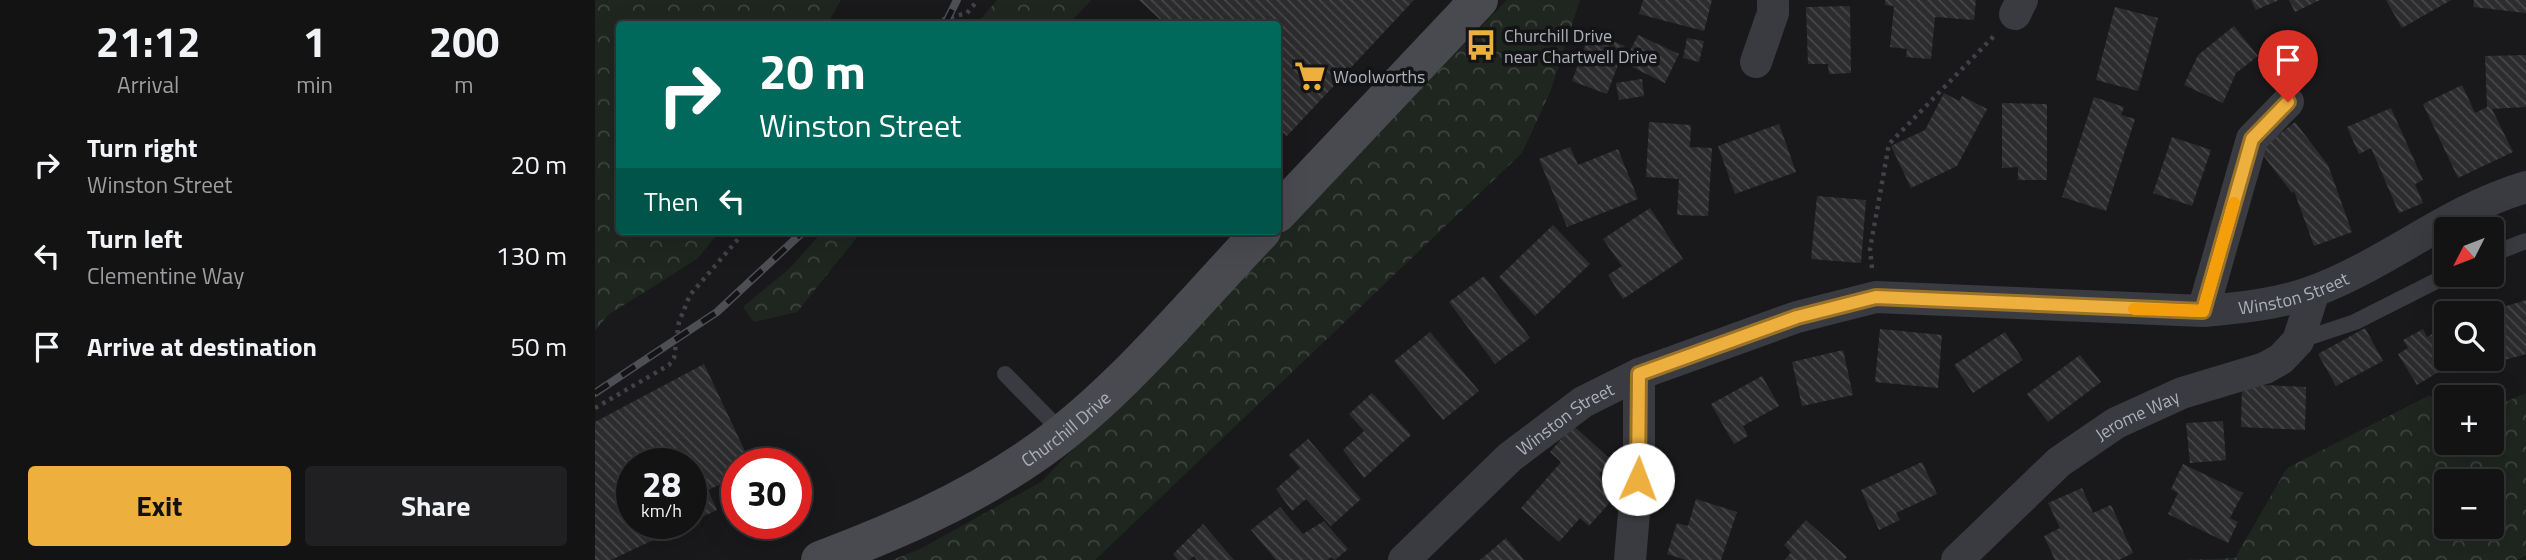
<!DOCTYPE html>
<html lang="en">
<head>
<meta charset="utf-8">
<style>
  :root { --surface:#131314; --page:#202022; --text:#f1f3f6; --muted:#9d9ea0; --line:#323234; --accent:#edaf3e }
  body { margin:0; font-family:"Titillium Web",sans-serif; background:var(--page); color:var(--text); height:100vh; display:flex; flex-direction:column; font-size:26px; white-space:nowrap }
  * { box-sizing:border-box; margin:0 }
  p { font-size:23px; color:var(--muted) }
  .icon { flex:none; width:38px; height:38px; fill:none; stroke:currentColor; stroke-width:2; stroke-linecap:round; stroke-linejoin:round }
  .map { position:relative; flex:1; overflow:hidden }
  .panel { display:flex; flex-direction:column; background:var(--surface); width:595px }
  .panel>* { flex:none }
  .hud { position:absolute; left:21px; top:21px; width:665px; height:214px; border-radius:7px; box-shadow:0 7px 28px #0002,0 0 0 2px var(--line); background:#00695c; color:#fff; overflow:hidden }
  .needle { width:46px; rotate:228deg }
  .controls { position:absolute; left:1839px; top:217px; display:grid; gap:14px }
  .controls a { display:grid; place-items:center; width:70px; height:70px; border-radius:7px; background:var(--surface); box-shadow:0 7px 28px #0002,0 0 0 2px var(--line); font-size:35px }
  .speed { position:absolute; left:21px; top:448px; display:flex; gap:14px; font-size:35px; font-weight:700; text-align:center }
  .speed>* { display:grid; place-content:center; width:91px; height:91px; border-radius:50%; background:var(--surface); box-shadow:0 7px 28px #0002,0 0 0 2px var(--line); line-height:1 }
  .speed small { font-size:18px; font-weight:400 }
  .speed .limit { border:10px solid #d22; background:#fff; color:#111 }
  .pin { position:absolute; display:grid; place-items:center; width:60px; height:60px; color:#fff; margin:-72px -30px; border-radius:50% 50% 50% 0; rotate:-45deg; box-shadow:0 0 7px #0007 }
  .pin .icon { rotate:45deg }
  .me { position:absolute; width:77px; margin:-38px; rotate:2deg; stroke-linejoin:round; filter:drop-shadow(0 0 5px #0008) }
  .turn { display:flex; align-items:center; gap:24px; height:147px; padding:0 28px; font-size:32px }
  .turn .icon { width:91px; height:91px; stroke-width:2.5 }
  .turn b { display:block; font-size:49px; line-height:60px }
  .then { display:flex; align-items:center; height:66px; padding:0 28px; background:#0003; gap:14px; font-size:26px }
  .eta { display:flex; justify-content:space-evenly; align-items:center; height:119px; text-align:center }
  .eta b { font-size:42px; font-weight:700; line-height:49px }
  .button { display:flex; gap:14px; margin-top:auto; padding:14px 28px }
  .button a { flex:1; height:80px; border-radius:7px; background:var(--accent); color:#111; font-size:28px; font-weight:700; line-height:80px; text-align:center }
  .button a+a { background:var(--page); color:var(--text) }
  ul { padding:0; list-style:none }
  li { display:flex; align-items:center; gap:21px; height:91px; padding:0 28px }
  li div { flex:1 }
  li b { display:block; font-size:26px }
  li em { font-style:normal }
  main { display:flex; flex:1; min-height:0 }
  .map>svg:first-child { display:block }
  .forest { fill:url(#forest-crowns); fill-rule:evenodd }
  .building { fill:url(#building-back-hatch) }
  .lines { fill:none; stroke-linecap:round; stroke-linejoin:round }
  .path { stroke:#404247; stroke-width:4.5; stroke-dasharray:3.5 5; stroke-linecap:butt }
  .service { stroke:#3a3b40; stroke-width:16 }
  .minor { stroke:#3a3b40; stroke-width:32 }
  .secondary { stroke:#484a50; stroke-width:38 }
  .rail-casing { stroke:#4d4f55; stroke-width:8 }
  .rail { stroke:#141416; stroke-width:5; stroke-dasharray:16; stroke-linecap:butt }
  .route-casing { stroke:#9a7228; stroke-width:18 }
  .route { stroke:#edaf3e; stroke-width:12 }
  .slow { stroke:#f59e0b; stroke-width:12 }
  .labels { text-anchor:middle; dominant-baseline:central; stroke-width:7; stroke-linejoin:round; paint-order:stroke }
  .poi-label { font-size:18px; fill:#abb0ba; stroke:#141416; text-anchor:start }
  .street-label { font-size:18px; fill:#abb0ba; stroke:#141416 }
</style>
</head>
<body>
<main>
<section class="panel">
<div class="eta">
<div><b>21:12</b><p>Arrival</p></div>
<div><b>1</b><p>min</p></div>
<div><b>200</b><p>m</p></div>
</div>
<ul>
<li><svg class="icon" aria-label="right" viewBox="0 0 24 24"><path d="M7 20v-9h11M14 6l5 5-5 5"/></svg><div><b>Turn right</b><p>Winston Street</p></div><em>20 m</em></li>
<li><svg class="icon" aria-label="left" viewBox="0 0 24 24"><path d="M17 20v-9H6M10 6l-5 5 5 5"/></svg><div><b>Turn left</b><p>Clementine Way</p></div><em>130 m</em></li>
<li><svg class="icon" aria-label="arrive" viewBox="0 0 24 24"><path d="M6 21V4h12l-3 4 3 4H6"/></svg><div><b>Arrive at destination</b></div><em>50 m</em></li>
</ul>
<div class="button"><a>Exit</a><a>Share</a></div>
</section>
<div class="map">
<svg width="1931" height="560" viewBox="0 0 1931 560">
  <defs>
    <pattern id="forest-crowns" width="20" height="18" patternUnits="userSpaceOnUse" patternTransform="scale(1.75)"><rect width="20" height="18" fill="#1f2620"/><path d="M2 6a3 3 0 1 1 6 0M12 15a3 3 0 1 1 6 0" fill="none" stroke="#3d433e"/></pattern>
    <pattern id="building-back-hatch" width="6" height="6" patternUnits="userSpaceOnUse" patternTransform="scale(1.75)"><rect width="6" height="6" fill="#2c2c2f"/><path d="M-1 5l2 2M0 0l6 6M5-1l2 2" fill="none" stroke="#48484b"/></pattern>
  </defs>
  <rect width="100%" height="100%" fill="#19191b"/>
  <!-- forest -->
  <path class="forest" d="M 0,0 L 246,0 L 232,24 L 24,24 L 24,231 L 125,231 L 102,259 L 13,315 L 0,331 Z
    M 402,0 L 496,0 L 474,24 L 382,24 Z
    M 912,0 L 985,0 L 956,90 L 927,153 L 500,560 L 297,560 L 325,549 L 446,482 Z
    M 228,231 L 267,231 L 202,312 L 159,322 L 148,307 L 194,269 Z
    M 1931,393 L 1931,555 L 1922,560 L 1589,560 L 1640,558 L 1692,468 L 1835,395 L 1851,410 L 1852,443 L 1897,443 L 1897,408 ZM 1897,481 L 1897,527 L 1852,527 L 1852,481 Z"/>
  <!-- building -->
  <path class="building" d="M 544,0 L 819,0 L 692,136 L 682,127 L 682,24 L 570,24 Z
    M 1048,0 L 1117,0 L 1109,31 L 1044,14 Z
    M 1290,0 L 1381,0 L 1379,20 L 1340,17 L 1336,59 L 1311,57 L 1312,49 L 1295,47 L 1299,6 L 1290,5 Z
    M 1656,0 L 1684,0 L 1661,10 Z
    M 1694,0 L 1725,0 L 1700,12 Z
    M 1791,0 L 1856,0 L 1807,28 Z
    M 1879,0 L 1931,0 L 1931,13 L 1878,7 Z
    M 1255,6 L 1256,73 L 1234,74 L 1233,64 L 1213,64 L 1211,7 Z
    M 1520,7 L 1563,18 L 1543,91 L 1501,80 Z
    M 1639,26 L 1663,56 L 1641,73 L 1628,103 L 1589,85 L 1603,55 Z
    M 995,32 L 1030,46 L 1012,94 L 977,81 Z
    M 1043,35 L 1084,54 L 1070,83 L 1029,63 Z
    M 1092,38 L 1109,41 L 1104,62 L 1088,58 Z
    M 1931,55 L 1931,107 L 1897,109 L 1918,152 L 1863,178 L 1828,104 L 1867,85 L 1880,113 L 1892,107 L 1890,56 Z
    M 1047,79 L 1049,96 L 1024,100 L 1021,83 Z
    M 1349,93 L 1364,101 L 1367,96 L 1392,109 L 1362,166 L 1316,188 L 1296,146 L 1330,130 Z
    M 1499,97 L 1529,107 L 1526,115 L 1540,119 L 1511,211 L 1467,197 Z
    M 1407,103 L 1452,104 L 1452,180 L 1423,180 L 1423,167 L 1407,168 Z
    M 1796,108 L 1828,180 L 1820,184 L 1828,203 L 1804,213 L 1776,148 L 1764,154 L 1752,127 Z
    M 1054,122 L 1096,125 L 1095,147 L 1117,148 L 1113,216 L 1082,215 L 1084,179 L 1051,177 Z
    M 1700,122 L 1733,165 L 1757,232 L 1719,246 L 1699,191 L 1697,193 L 1664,150 Z
    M 1184,124 L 1201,172 L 1140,194 L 1123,146 Z
    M 1577,137 L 1616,150 L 1597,206 L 1558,193 Z
    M 975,147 L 983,165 L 1023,149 L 1043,199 L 972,227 L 944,159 Z
    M 1222,196 L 1271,200 L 1266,263 L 1216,259 Z
    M 1055,208 L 1088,259 L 1028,299 L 1013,275 L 1027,266 L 1008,239 Z
    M 958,225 L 995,264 L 940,316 L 904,277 Z
    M 889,276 L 935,338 L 900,364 L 854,302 Z
    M 1931,300 L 1931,354 L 1888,366 L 1886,359 L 1897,359 L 1897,313 L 1889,313 Z
    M 1852,325 L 1852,359 L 1865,359 L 1822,385 L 1803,354 L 1813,348 L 1808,340 L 1828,329 L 1832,337 Z
    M 1770,328 L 1788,361 L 1741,386 L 1723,354 Z
    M 1285,329 L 1347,335 L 1343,388 L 1280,382 Z
    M 835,332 L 884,391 L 848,420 L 799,361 Z
    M 1410,332 L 1428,360 L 1378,393 L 1359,365 Z
    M 1248,350 L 1258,395 L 1207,406 L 1197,362 Z
    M 1485,355 L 1506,382 L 1453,422 L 1432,394 Z
    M 109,364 L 156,464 L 142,464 L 142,477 L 113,490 L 122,510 L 96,522 L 96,464 L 37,464 L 37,523 L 94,523 L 16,560 L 0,560 L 0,422 Z
    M 1167,376 L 1184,406 L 1148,426 L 1153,436 L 1139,444 L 1116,404 Z
    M 1647,384 L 1711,387 L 1710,430 L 1646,427 Z
    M 777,393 L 816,435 L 769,478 L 748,450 L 769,431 L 754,414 Z
    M 1628,421 L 1631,460 L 1595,463 L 1591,423 Z
    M 978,425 L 1016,460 L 1004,474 L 1024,492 L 994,526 L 985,518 L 964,542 L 926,508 L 966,462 L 955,452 Z
    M 713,439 L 766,499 L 736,526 L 711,499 L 697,511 L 681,489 L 705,468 L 694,455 Z
    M 1327,462 L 1342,494 L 1301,513 L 1305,520 L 1284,530 L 1266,490 Z
    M 1588,464 L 1648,493 L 1635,518 L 1643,522 L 1633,543 L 1573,514 L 1583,493 L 1576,489 Z
    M 1487,488 L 1498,513 L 1516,505 L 1538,553 L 1524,560 L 1460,560 L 1449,536 L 1465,528 L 1453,503 Z
    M 1101,499 L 1142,512 L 1126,560 L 1091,560 L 1072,554 L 1082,523 L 1093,526 Z
    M 685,507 L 708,534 L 729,521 L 753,549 L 740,560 L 736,557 L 733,560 L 681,560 L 656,530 Z
    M 1211,520 L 1252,557 L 1249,560 L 1190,560 L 1196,552 L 1189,545 Z
    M 608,524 L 639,560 L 602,560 L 599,556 L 594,560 L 583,560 L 578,554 Z
    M 911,538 L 929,560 L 885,560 Z"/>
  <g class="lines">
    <!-- path -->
    <path class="path" d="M 331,24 L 372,13 L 383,0
      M 1277,268 L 1275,249 L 1294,144 L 1400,35
      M 0,408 L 74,365 L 79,358 L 84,322 L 95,295 L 150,231"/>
    <!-- service -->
    <path class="service" d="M 1897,254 L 1931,241
      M 1703,341 L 1760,322 L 1853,275
      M 410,374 L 468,433"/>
    <!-- minor -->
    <g class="minor">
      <path d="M 1420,14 L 1427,0"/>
      <path d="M 1161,62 L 1178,13 L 1178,0"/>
      <path d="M 1608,311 L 1657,139 L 1693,102"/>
      <path id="s1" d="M 809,560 L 915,457 L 988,402 L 1044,374 L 1202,317 L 1281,297 L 1608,311 C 1645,308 1684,304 1719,291 C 1792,264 1855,209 1931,187"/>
      <path d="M 1035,560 L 1044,454 L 1044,374"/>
      <path id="s2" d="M 1362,560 L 1464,462 L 1521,423 L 1587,393 L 1670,368 L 1686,359 L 1703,341 L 1719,291"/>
    </g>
    <!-- secondary -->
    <g class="secondary">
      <path d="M 682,214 L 884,0"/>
      <path id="s3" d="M 225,560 C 299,532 369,502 435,457 C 521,399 594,307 667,231"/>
    </g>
    <defs>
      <path id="rail" d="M 350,24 L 362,0
        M 0,393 L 122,312 L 209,231"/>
    </defs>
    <!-- rail casing -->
    <use href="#rail" class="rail-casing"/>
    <!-- rail -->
    <use href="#rail" class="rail"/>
  </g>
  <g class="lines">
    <defs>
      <path id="route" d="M 1043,479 L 1044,374 L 1202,317 L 1281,297 L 1608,311 L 1657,139 L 1693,102"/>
    </defs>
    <!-- route casing -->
    <use href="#route" class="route-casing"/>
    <!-- route -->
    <use href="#route" class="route"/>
    <!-- slow -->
    <path class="slow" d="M 1539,309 L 1608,311 L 1639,203"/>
  </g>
  <!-- icons -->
  <defs>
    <symbol id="bus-bare" viewBox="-9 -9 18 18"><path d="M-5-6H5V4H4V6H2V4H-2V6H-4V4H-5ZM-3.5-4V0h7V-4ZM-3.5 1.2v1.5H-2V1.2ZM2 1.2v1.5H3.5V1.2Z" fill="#edaf3e" stroke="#141416" stroke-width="2.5" paint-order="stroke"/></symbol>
    <symbol id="supermarket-bare" viewBox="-9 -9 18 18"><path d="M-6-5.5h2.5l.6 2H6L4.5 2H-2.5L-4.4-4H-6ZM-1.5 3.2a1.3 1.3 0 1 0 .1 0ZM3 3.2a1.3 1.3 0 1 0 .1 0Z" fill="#edaf3e" stroke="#141416" stroke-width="2.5" paint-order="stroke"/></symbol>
  </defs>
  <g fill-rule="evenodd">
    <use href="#bus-bare" x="864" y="23" width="44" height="44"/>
    <use href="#supermarket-bare" x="693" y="54" width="44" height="44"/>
  </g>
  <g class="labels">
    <!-- poi labels -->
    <g class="poi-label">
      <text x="909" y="35">Churchill Drive<tspan x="909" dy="21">near Chartwell Drive</tspan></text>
      <text x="738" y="76">Woolworths</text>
    </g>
    <!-- street labels -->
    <g class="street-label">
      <text stroke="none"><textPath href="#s1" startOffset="971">Winston Street</textPath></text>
      <text stroke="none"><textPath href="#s2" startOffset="233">Jerome Way</textPath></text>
      <text stroke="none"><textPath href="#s1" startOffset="215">Winston Street</textPath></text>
      <text stroke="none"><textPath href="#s3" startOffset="280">Churchill Drive</textPath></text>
    </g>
  </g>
</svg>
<div class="controls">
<a><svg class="needle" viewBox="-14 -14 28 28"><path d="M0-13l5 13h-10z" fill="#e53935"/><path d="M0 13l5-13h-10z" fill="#9d9ea0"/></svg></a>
<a><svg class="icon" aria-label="search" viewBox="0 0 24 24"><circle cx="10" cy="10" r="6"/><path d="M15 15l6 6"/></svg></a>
<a>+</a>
<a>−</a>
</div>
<div class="speed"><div>28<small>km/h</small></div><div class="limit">30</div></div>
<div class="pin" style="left:1693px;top:102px;background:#d93025"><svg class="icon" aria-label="arrive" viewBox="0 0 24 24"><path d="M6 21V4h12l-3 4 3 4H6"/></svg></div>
<svg class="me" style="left:1043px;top:479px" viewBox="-20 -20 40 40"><circle r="19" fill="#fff"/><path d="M0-13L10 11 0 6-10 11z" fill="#edaf3e"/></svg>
<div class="hud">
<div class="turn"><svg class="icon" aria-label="right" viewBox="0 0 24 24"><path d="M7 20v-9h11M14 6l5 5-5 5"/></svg><div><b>20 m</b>Winston Street</div></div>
<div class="then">Then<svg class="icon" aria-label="left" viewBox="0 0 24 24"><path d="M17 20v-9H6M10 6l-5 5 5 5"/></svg></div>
</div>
</div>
</main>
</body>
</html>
